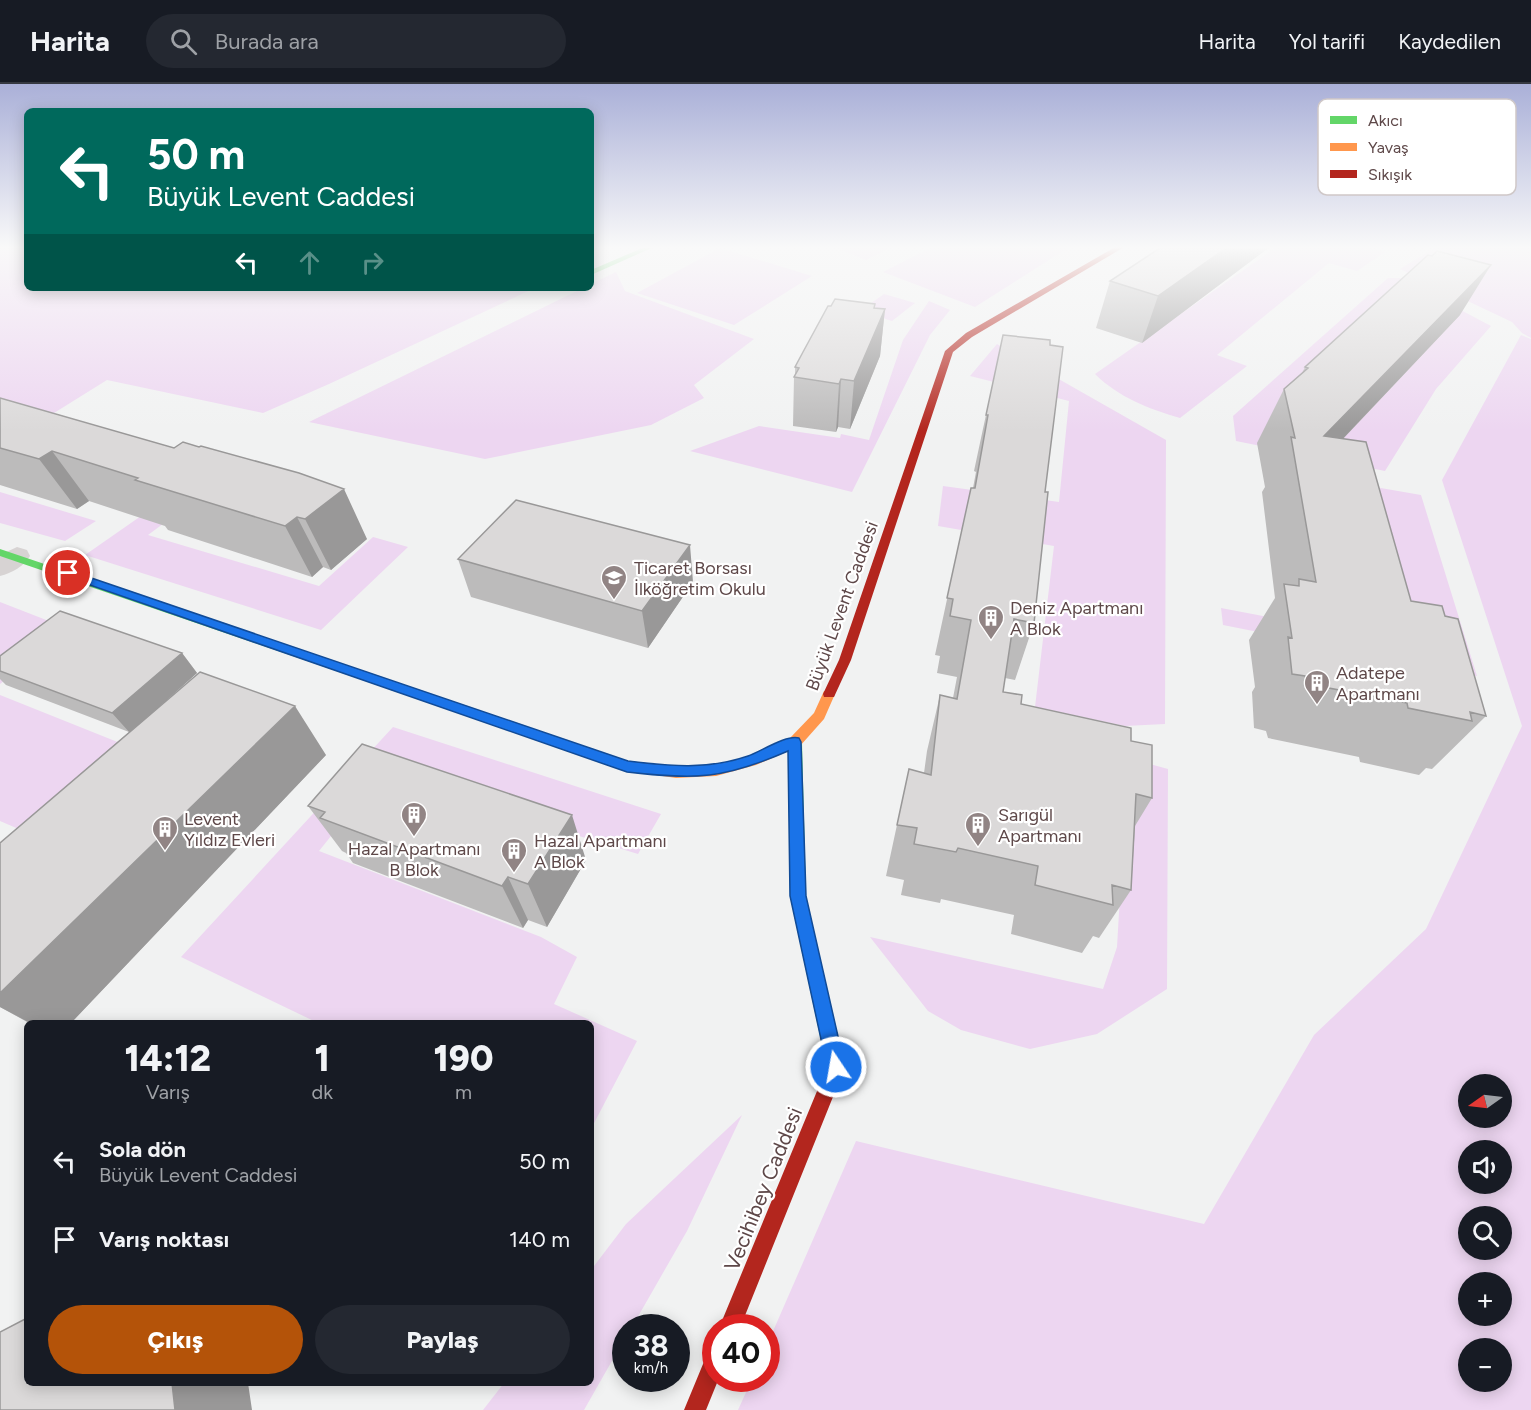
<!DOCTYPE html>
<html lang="tr">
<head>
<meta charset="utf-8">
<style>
  :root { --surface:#171b24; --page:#242831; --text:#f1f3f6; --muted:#9ea1a6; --line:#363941; --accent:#b45309 }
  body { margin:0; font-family:Figtree,sans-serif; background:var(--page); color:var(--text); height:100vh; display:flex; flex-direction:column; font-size:22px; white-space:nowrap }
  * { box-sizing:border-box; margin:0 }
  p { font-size:20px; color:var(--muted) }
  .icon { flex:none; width:33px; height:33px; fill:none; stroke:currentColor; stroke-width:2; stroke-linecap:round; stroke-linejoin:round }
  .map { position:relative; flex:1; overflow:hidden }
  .details { position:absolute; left:24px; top:936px; width:570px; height:366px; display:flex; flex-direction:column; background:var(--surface); border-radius:9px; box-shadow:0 3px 15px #0003 }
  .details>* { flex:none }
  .hud { position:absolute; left:24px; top:24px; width:570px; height:183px; border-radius:9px; box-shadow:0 3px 15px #0003; background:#00695c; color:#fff; overflow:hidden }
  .needle { width:39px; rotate:256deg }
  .buttons { position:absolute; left:1458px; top:990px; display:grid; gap:12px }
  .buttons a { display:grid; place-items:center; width:54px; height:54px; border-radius:50%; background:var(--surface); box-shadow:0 3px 15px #0003; font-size:30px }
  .speed { position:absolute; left:612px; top:1230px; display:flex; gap:12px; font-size:30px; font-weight:700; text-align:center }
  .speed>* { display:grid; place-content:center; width:78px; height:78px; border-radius:50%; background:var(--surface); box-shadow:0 3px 15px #0003; line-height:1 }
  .speed small { font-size:15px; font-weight:400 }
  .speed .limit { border:9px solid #d22; background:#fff; color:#111 }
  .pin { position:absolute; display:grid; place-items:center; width:51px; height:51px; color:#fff; margin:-26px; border:3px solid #fff; border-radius:50%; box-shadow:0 2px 6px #0007 }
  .me { position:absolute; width:66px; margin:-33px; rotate:348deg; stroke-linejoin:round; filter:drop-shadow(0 0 4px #0008) }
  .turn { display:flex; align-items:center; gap:21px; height:126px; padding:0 24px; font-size:27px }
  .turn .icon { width:78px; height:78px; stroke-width:2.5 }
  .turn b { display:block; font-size:42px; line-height:51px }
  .lanes { display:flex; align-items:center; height:57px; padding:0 24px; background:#0003; justify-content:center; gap:30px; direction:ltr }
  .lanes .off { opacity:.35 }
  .eta { display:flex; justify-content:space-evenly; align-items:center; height:102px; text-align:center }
  .eta b { font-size:36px; font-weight:800; line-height:42px }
  .button { display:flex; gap:12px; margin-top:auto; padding:12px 24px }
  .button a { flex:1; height:69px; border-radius:36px; background:var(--accent); color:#fff; font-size:24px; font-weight:800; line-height:69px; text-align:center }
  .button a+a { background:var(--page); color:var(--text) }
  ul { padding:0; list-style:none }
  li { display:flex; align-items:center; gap:18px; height:78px; padding:0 24px }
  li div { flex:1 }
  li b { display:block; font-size:22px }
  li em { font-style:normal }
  header { display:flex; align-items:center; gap:36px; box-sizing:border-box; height:84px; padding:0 30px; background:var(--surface); border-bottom:2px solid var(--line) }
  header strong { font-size:28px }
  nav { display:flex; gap:33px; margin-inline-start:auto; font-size:21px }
  .search { width:420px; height:54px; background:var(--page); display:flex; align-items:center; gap:15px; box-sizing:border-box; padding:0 21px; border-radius:33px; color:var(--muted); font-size:22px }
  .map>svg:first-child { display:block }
  .green { fill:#edd6f1; fill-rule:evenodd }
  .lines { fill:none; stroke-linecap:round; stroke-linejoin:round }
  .street { fill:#d7d3d3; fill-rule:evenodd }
  .fast { fill:#63d668; fill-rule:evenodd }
  .slow { fill:#ff974d; fill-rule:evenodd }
  .jam { fill:#b3261e; fill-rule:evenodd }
  .wall { fill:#bcbbbb }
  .shaded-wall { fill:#999898 }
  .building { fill:#dbd9d9; stroke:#999898; stroke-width:1.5 }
  .route { fill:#1a73e8; stroke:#114b97; stroke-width:1.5 }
  .labels { text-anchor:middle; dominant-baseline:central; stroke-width:4.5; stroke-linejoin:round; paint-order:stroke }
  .poi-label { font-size:18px; fill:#5e4849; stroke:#fff; text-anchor:start }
  .street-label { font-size:18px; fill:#5e4849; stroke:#fff }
  .near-street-label { font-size:21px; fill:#5e4849; stroke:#fff }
  .key { fill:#fff; stroke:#cfc8c8; stroke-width:1.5 }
  .key-label { font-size:16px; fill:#5e4849 }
</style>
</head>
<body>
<header>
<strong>Harita</strong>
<div class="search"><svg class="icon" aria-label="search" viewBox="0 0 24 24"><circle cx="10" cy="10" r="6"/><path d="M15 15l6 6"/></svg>Burada ara</div>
<nav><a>Harita</a><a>Yol tarifi</a><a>Kaydedilen</a></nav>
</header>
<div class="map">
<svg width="1531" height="1326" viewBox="0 0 1531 1326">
  <rect width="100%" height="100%" fill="#f1f2f2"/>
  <!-- green -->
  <path class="green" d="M 0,162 L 27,162 L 27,204 L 535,204 L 329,300 L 263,329 L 107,296 L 46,334 L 0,350 Z
    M 831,162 L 894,162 L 866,176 Z
    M 934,162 L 1071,162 L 975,223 L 883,188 Z
    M 1278,162 L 1363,162 L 1385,168 L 1357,187 L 1329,179 L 1217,271 L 1247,282 L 1180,334 C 1149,325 1118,313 1095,290 Z
    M 1438,162 L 1531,162 L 1531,254 L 1522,249 L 1512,238 L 1400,185 Z
    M 720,164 L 812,192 L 734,241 L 637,209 Z
    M 616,188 L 625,207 L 754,255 L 694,301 L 704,314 L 651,341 L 485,375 L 309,338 L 583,204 L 591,204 L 591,200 Z
    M 1388,194 L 1400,194 L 1491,242 L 1436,305 L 1385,387 L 1236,357 L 1233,332 Z
    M 884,210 L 915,219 L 892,237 L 860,227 Z
    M 929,217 L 950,226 L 930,251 L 852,408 L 690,367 L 759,342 L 840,354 L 841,350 L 869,356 L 903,256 Z
    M 1521,251 L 1531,255 L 1531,1326 L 738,1326 L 752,1295 L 766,1294 L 767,1261 L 856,1057 L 1204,1140 L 1314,951 L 1426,845 L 1522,642 L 1442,396 ZM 1468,1000 L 1502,1000 L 1502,1034 L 1468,1034 ZM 1468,1066 L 1502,1066 L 1502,1100 L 1468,1100 ZM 1468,1132 L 1502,1132 L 1502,1166 L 1468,1166 ZM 1468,1198 L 1502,1198 L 1502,1232 L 1468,1232 ZM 1468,1264 L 1502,1264 L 1502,1298 L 1468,1298 Z
    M 997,260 L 1166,356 L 1165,640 L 1125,642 L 1035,623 L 1054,462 L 938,442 L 943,402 L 1059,418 L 1069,317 L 970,292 Z
    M 197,393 L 218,399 L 148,451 L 319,502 L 373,453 L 408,463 L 321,546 L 85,471 Z
    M 1375,403 L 1421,411 L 1477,592 L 1223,541 L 1221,524 L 1415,561 Z
    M 0,408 L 96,437 L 65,457 L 0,439 Z
    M 0,518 L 72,546 L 0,600 Z
    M 0,611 L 120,659 L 21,746 L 0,737 Z
    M 393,643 L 661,730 L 638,770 L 380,691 L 319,767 L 541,853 L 577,873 L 554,920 L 637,957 L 591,1045 L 591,939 L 318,939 L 181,873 Z
    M 1128,674 L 1168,685 L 1167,905 L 1097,950 L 1030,965 L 961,946 L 928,927 L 870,853 L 1103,905 L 1117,863 Z
    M 742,1031 L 687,1147 L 632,1243 L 626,1244 L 625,1254 L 584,1326 L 483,1326 L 504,1299 L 591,1299 L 591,1186 L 626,1140 Z"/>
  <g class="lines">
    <!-- street -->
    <path class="street" d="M 17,463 L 27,466 L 30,472 C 24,482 12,489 0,492 L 0,471 Z"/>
    <!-- fast -->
    <path class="fast" d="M 647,162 L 656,162 L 591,191 L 591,186 Z
      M 0,465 L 397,599 L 399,602 L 393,607 L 389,605 L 0,472 Z
      M 795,653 L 800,654 L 802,658 L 806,812 L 838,952 L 835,958 L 829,961 L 823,958 L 820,952 L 790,812 L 788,658 L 790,654 Z"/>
    <!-- slow -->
    <path class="slow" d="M 393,597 L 628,677 L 676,682 L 716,682 L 748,673 L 790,654 L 814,629 L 824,607 L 834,607 L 835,610 L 824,635 L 800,662 L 756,681 L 716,692 L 676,694 L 628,687 L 389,605 L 387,602 Z"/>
    <!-- jam -->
    <path class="jam" d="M 1117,162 L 1126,162 L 972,253 L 953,268 L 851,576 L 834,613 L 824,613 L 823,610 L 839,576 L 945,267 L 966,249 Z
      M 829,943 L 835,946 L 845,983 L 740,1244 L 719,1244 L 827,983 L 820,952 L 823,946 Z
      M 716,1265 L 716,1294 L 719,1294 L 706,1326 L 684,1326 L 708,1268 Z"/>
  </g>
  <!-- wall -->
  <path class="wall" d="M 1163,162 L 1271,162 L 1142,259 L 1096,244 L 1110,197 Z
    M 875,224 L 885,225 L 880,272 L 850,345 L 838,343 L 836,348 L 793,342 L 794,293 L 795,291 L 795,283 Z
    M 1460,231 L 1343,355 L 1411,517 L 1445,532 L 1486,632 L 1432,685 L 1426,684 L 1419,691 L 1360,678 L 1359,673 L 1268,654 L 1266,647 L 1254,644 L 1252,608 L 1255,603 L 1249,556 L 1275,514 L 1262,408 L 1265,403 L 1257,359 L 1284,305 L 1302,289 L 1305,283 Z
    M 1003,251 L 1045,408 L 1034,539 L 1015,596 L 1005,594 L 1003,608 L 1021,620 L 1131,657 L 1152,714 L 1135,742 L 1131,806 L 1099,854 L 1093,852 L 1082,869 L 1011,850 L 1014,831 L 941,815 L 940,819 L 901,811 L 904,796 L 886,792 L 909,685 L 924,689 L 927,667 L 940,611 L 953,614 L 957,593 L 937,589 L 940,572 L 935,571 L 971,404 L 973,404 L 976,388 L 974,387 Z
    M 0,314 L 174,364 L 199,363 L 367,455 L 331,486 L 323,483 L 312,493 L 168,446 L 165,442 L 89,417 L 77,425 L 0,401 Z
    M 458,475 L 693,498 L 648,564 L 471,513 Z
    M 182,569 L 197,589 L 155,626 L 326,671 L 71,939 L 29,939 L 0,923 L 0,759 L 129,648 L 6,601 L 0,595 L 0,572 Z
    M 308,722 L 586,776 L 547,843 L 528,836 L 523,844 L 353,779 L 346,769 L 342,767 Z"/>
  <!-- shaded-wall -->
  <path class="shaded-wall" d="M 1229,162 L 1271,162 L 1142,259 L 1158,212 Z
    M 1491,181 L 1460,231 L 1299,401 L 1324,352 Z
    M 875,220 L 872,255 L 885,225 L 880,272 L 850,345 L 854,297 Z
    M 841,295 L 838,343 L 836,348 L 839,300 Z
    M 52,367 L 89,417 L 77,425 L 39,375 Z
    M 344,405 L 367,455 L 331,486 L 305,435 Z
    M 297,433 L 323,483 L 312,493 L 285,442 Z
    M 690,461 L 693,498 L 648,564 L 642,527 Z
    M 182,569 L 197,589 L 130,649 L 112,629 Z
    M 295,622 L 326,671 L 71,939 L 30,939 L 0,923 L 0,909 Z
    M 572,731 L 586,776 L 547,843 L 528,800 Z
    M 508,793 L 528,836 L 523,844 L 502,802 Z
    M 172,1299 L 248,1299 L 252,1326 L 175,1326 Z"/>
  <!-- building -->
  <path class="building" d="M 1163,162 L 1229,162 L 1158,212 L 1110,197 Z
    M 1437,167 L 1491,181 L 1324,352 L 1366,358 L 1411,517 L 1442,522 L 1445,532 L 1458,535 L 1486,632 L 1470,628 L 1472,637 L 1408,624 L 1407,619 L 1308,600 L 1305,592 L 1292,590 L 1288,553 L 1292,554 L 1284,500 L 1299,502 L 1299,495 L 1316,498 L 1291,353 L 1295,354 L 1284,305 L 1308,284 L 1305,283 L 1428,171 L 1432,172 Z
    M 835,215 L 875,220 L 874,224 L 885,225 L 854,297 L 841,295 L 839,300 L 794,293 L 799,284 L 795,283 L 803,268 L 828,222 L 831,222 Z
    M 1003,251 L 1050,256 L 1050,261 L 1063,263 L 1045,408 L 1048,408 L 1034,539 L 1014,535 L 1003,608 L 1022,611 L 1021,620 L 1131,644 L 1131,657 L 1152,661 L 1152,714 L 1136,710 L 1131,806 L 1112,801 L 1113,821 L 1035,801 L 1038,782 L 958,764 L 956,768 L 914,760 L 917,744 L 897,741 L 909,685 L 931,691 L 940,611 L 957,615 L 971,536 L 950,532 L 953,515 L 947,514 L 971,404 L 975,404 L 988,331 L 986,331 Z
    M 0,314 L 174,364 L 183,358 L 199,363 L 201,362 L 299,389 L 344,405 L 305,435 L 297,433 L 285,442 L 135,396 L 138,394 L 52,367 L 39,375 L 0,364 Z
    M 516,416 L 690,461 L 642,527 L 458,475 Z
    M 60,527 L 182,569 L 112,629 L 0,587 L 0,572 Z
    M 200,588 L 295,622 L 0,909 L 0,759 Z
    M 362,660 L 572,731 L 528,800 L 508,793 L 502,802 L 320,734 L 325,728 L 308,722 Z
    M 27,1234 L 27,1299 L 172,1299 L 175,1326 L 0,1326 L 0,1248 Z"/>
  <!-- sky -->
  <linearGradient id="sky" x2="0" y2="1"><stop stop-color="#aab0d8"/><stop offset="0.47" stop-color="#f9f9f9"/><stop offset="1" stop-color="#f9f9f9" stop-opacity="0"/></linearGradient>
  <rect width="1531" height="347" fill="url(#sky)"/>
  <!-- route -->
  <path class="route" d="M 68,486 L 628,677 C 669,682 708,686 748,672 C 760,668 787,650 799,654 L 801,658 L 806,812 L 845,983 L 843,990 L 836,992 L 830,990 L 827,983 L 790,812 L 788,667 C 724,695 696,696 627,688 L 64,492 L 64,487 Z"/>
  <!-- icons -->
  <defs>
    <symbol id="school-pin" viewBox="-11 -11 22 30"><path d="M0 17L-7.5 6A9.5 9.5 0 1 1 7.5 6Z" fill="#918484" stroke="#fff"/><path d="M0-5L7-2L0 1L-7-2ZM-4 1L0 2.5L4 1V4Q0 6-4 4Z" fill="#fff"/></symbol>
    <symbol id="building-pin" viewBox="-11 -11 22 30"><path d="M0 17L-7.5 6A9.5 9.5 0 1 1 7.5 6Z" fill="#918484" stroke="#fff"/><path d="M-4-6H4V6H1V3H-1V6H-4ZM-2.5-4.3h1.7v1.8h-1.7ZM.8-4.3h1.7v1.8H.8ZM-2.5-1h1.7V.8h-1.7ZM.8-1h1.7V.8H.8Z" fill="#fff"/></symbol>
  </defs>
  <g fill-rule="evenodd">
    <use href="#school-pin" x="599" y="479" width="30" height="40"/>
    <use href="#building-pin" x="976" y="519" width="30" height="40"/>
    <use href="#building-pin" x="1302" y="584" width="30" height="40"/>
    <use href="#building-pin" x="399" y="716" width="30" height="40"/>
    <use href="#building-pin" x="963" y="726" width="30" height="40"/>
    <use href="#building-pin" x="150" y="730" width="30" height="40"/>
    <use href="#building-pin" x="499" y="752" width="30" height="40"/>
  </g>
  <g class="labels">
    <!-- poi labels -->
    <g class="poi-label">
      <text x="634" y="484">Ticaret Borsası<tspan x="634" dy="21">İlköğretim Okulu</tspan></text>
      <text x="1010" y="524">Deniz Apartmanı<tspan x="1010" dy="21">A Blok</tspan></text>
      <text x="1336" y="589">Adatepe<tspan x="1336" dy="21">Apartmanı</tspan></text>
      <text x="998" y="731">Sarıgül<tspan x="998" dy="21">Apartmanı</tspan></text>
      <text x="184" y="735">Levent<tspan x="184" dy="21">Yıldız Evleri</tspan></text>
      <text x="534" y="757">Hazal Apartmanı<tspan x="534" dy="21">A Blok</tspan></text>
      <text x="414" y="765" text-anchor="middle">Hazal Apartmanı<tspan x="414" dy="21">B Blok</tspan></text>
    </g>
    <!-- street labels -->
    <g class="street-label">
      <text transform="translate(842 522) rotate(-70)">Büyük Levent Caddesi</text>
    </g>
    <!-- near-street labels -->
    <g class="near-street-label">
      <text transform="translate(763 1105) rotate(-68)">Vecihibey Caddesi</text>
    </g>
  </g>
  <!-- legend -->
  <rect x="1318" y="15" width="198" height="96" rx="9" class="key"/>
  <rect x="1330" y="32" width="27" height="8" fill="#63d668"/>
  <rect x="1330" y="59" width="27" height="8" fill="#ff974d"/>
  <rect x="1330" y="86" width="27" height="8" fill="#b3261e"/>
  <g class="key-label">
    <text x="1368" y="42">Akıcı</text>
    <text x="1368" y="69">Yavaş</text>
    <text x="1368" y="96">Sıkışık</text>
  </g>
</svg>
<div class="buttons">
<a><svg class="needle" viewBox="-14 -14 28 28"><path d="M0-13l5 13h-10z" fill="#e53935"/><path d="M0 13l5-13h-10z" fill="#9ea1a6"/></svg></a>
<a><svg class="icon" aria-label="sound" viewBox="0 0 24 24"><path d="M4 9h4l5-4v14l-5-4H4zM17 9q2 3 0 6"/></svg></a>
<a><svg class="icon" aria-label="search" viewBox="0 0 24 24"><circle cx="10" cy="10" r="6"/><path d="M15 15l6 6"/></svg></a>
<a>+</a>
<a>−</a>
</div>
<div class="speed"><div>38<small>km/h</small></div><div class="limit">40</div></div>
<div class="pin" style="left:68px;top:489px;background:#d93025"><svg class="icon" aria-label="arrive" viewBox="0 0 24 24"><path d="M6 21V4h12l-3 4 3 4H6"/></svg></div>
<svg class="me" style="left:836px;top:983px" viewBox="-20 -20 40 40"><circle r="17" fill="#1a73e8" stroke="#fff" stroke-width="3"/><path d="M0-11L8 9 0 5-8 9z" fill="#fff"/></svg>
<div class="hud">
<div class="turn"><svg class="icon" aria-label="left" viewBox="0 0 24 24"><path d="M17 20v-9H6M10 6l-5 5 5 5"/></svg><div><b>50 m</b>Büyük Levent Caddesi</div></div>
<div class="lanes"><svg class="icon" aria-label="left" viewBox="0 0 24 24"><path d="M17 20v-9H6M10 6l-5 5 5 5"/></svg><svg class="icon off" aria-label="ahead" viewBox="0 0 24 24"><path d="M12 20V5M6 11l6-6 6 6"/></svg><svg class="icon off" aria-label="right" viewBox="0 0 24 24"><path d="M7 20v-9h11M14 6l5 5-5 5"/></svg></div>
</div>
<section class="details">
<div class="eta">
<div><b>14:12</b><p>Varış</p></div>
<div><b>1</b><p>dk</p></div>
<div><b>190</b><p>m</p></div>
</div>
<ul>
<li><svg class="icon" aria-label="left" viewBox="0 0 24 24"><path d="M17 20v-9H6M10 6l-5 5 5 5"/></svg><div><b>Sola dön</b><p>Büyük Levent Caddesi</p></div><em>50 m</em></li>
<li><svg class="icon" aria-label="arrive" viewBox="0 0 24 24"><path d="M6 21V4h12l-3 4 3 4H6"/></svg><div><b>Varış noktası</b></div><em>140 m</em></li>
</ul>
<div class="button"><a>Çıkış</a><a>Paylaş</a></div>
</section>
</div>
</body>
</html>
